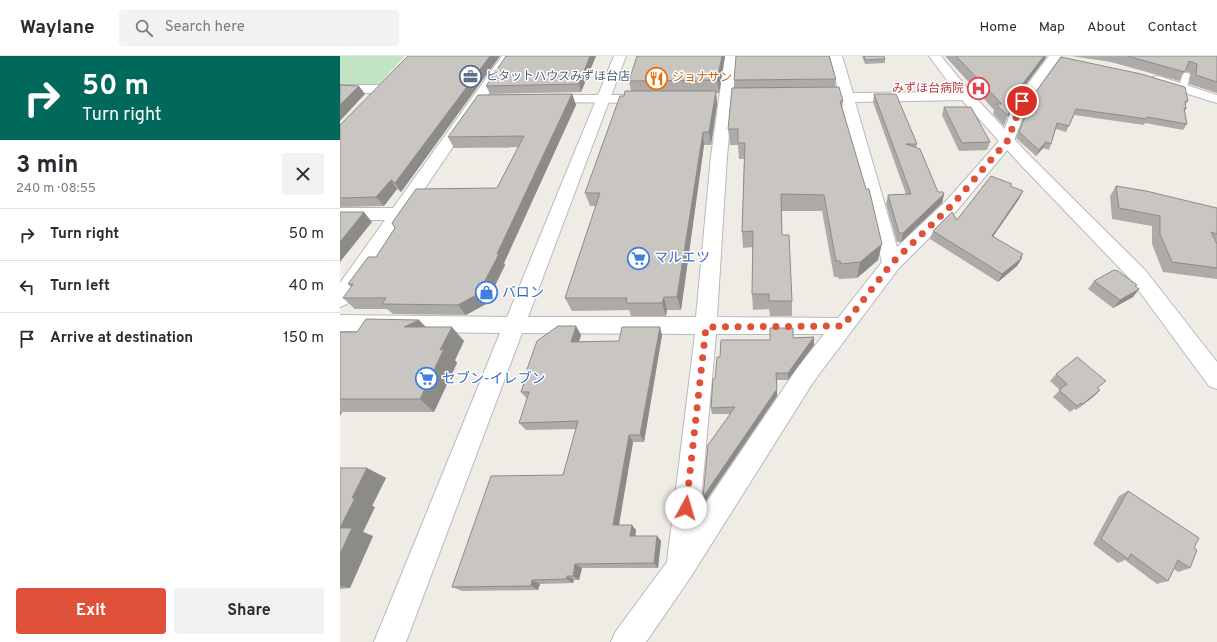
<!DOCTYPE html>
<html lang="en">
<head>
<meta charset="utf-8">
<style>
  :root { --surface:#fff; --page:#f2f2f3; --text:#2b2b33; --muted:#7c7c81; --line:#e1e1e2; --accent:#df5139 }
  body { margin:0; font-family:Overpass,"Noto Sans JP",sans-serif; background:var(--page); color:var(--text); height:100vh; display:flex; flex-direction:column; font-size:15px; white-space:nowrap }
  * { box-sizing:border-box; margin:0 }
  p { font-size:13px; color:var(--muted) }
  .icon { flex:none; width:22px; height:22px; fill:none; stroke:currentColor; stroke-width:2; stroke-linecap:round; stroke-linejoin:round }
  .map { position:relative; flex:1; overflow:hidden }
  .sheet { display:flex; flex-direction:column; background:var(--surface); width:340px }
  .sheet>* { flex:none }
  .guide { background:#00695c; color:#fff; overflow:hidden }
  .pin { position:absolute; display:grid; place-items:center; width:34px; height:34px; color:#fff; margin:-17px; border:2px solid #fff; border-radius:50%; box-shadow:0 1px 4px #0007 }
  .me { position:absolute; width:44px; margin:-22px; rotate:6deg; stroke-linejoin:round; filter:drop-shadow(0 0 3px #0008) }
  .turn { display:flex; align-items:center; gap:14px; height:84px; padding:0 16px; font-size:18px }
  .turn .icon { width:52px; height:52px; stroke-width:2.5 }
  .turn b { display:block; font-size:28px; line-height:34px }
  .round { display:grid; place-items:center; flex:none; width:42px; height:42px; border-radius:4px; background:var(--page) }
  .summary { display:flex; align-items:center; justify-content:space-between; height:68px; padding:0 16px }
  h1 { font-size:24px; font-weight:700; line-height:30px }
  .primary-button { display:flex; gap:8px; margin-top:auto; padding:8px 16px }
  .primary-button a { flex:1; height:46px; border-radius:4px; background:var(--accent); color:#fff; font-size:16px; font-weight:700; line-height:46px; text-align:center }
  .primary-button a+a { background:var(--page); color:var(--text) }
  ul { padding:0; list-style:none }
  li { display:flex; align-items:center; gap:12px; height:52px; padding:0 16px; border-top:1px solid var(--line) }
  li div { flex:1 }
  li b { display:block; font-size:15px }
  li em { font-style:normal }
  header { display:flex; align-items:center; gap:24px; box-sizing:border-box; height:56px; padding:0 20px; background:var(--surface); border-bottom:1px solid var(--line) }
  header strong { font-size:19px }
  nav { display:flex; gap:22px; margin-inline-start:auto; font-size:14px }
  .search { width:280px; height:36px; background:var(--page); display:flex; align-items:center; gap:10px; box-sizing:border-box; padding:0 14px; border-radius:4px; color:var(--muted); font-size:15px }
  main { display:flex; flex:1; min-height:0 }
  .map>svg:first-child { display:block }
  .green { fill:#c2e4c4 }
  .lines { fill:none; stroke-linecap:round; stroke-linejoin:round }
  .lane-casing { stroke:#b7b9bd; stroke-width:2 }
  .street-casing { stroke:#b7b9bd; stroke-width:2 }
  .secondary-casing { stroke:#b8babf; stroke-width:2 }
  .lane { fill:#fff; fill-rule:evenodd }
  .street { fill:#fff; fill-rule:evenodd }
  .secondary { fill:#fff; fill-rule:evenodd }
  .wall { fill:#adaaa7 }
  .shaded-wall { fill:#8d8b88 }
  .building { fill:#c9c6c2; stroke:#8d8b88 }
  .route { stroke:#df5139; stroke-width:7; stroke-dasharray:0 12.6 }
  .labels { text-anchor:middle; dominant-baseline:central; stroke-width:3; stroke-linejoin:round; paint-order:stroke }
  .far-service-label { font-size:12px; fill:#4e5e75; stroke:#fff; text-anchor:start }
  .far-food-label { font-size:12px; fill:#c56008; stroke:#fff; text-anchor:start }
  .far-health-label { font-size:12px; fill:#be3a42; stroke:#fff; text-anchor:end }
  .shop-label { font-size:14px; fill:#366cbe; stroke:#fff; text-anchor:start }
</style>
</head>
<body>
<header>
<strong>Waylane</strong>
<div class="search"><svg class="icon" aria-label="search" viewBox="0 0 24 24"><circle cx="10" cy="10" r="6"/><path d="M15 15l6 6"/></svg>Search here</div>
<nav><a>Home</a><a>Map</a><a>About</a><a>Contact</a></nav>
</header>
<main>
<section class="sheet">
<div class="guide">
<div class="turn"><svg class="icon" aria-label="right" viewBox="0 0 24 24"><path d="M7 20v-9h11M14 6l5 5-5 5"/></svg><div><b>50 m</b>Turn right</div></div>
</div>
<div class="summary"><div><h1>3 min</h1><p>240 m · 08:55</p></div><a class="round"><svg class="icon" aria-label="close" viewBox="0 0 24 24"><path d="M6 6l12 12M18 6L6 18"/></svg></a></div>
<ul>
<li><svg class="icon" aria-label="right" viewBox="0 0 24 24"><path d="M7 20v-9h11M14 6l5 5-5 5"/></svg><div><b>Turn right</b></div><em>50 m</em></li>
<li><svg class="icon" aria-label="left" viewBox="0 0 24 24"><path d="M17 20v-9H6M10 6l-5 5 5 5"/></svg><div><b>Turn left</b></div><em>40 m</em></li>
<li><svg class="icon" aria-label="arrive" viewBox="0 0 24 24"><path d="M6 21V4h12l-3 4 3 4H6"/></svg><div><b>Arrive at destination</b></div><em>150 m</em></li>
</ul>
<div class="primary-button"><a>Exit</a><a>Share</a></div>
</section>
<div class="map">
<svg width="877" height="586" viewBox="0 0 877 586">
  <rect width="100%" height="100%" fill="#eeece4"/>
  <!-- green -->
  <path class="green" d="M 0,0 L 65,0 L 38,29 L 32,30 L 0,31 Z"/>
  <g class="lines">
    <defs>
      <path id="lane" d="M 843,16 L 850,18 L 847,32 L 843,34 L 839,32 Z"/>
      <path id="street" d="M 162,0 L 174,0 L 7,248 L 0,251 L 0,227 L 45,164 L 0,164 L 0,152 L 53,152 Z
        M 385,0 L 397,0 L 387,100 L 377,261 L 498,262 L 542,206 L 501,46 L 468,45 L 466,42 L 468,39 L 499,38 L 490,0 L 502,0 L 513,37 L 626,36 L 631,37 L 633,40 L 631,43 L 626,44 L 515,46 L 557,191 L 607,144 L 661,83 L 675,45 L 709,0 L 721,0 L 689,45 L 673,87 L 619,152 L 559,212 L 474,325 L 350,522 L 306,586 L 271,586 L 276,575 L 327,506 L 355,278 L 173,277 L 166,275 L 162,269 L 166,263 L 173,261 L 356,261 L 371,100 ZM 376,278 L 484,278 L 458,311 L 360,456 Z
        M 818,20 L 877,39 L 877,47 L 813,27 L 811,24 L 813,21 Z
        M 0,29 L 41,29 L 46,30 L 48,33 L 46,36 L 41,37 L 0,37 Z
        M 205,39 L 309,39 L 314,40 L 316,43 L 314,46 L 309,47 L 200,46 L 198,43 L 200,40 Z"/>
      <path id="secondary" d="M 274,0 L 286,0 L 66,586 L 34,586 L 160,277 L 0,275 L 0,259 L 167,261 Z
        M 589,0 L 601,0 L 631,37 L 690,100 L 805,214 L 877,306 L 877,333 L 869,330 L 791,224 L 678,106 L 621,43 Z"/>
    </defs>
    <!-- lane casing -->
    <use href="#lane" class="lane-casing"/>
    <!-- street casing -->
    <use href="#street" class="street-casing"/>
    <!-- secondary casing -->
    <use href="#secondary" class="secondary-casing"/>
    <!-- lane -->
    <use href="#lane" class="lane"/>
    <!-- street -->
    <use href="#street" class="street"/>
    <!-- secondary -->
    <use href="#secondary" class="secondary"/>
  </g>
  <!-- wall -->
  <path class="wall" d="M 68,0 L 160,0 L 61,136 L 57,133 L 44,150 L 0,151 L 0,142 Z
    M 256,0 L 241,36 L 150,38 L 146,30 Z
    M 385,0 L 379,37 L 376,37 L 377,48 L 371,89 L 364,89 L 341,254 L 327,254 L 326,260 L 291,260 L 289,254 L 232,255 L 225,242 L 256,150 L 250,150 L 245,137 L 284,40 L 291,35 L 289,25 Z
    M 522,0 L 544,0 L 545,3 L 545,7 L 525,8 Z
    M 605,0 L 706,0 L 705,3 L 674,44 L 664,70 L 653,58 L 654,54 Z
    M 731,0 L 877,0 L 877,37 L 849,28 L 851,17 L 845,15 L 839,25 L 771,6 Z
    M 721,1 L 848,45 L 845,49 L 846,53 L 844,55 L 847,68 L 843,74 L 805,67 L 804,69 L 734,59 L 726,76 L 716,73 L 709,94 L 703,92 L 696,100 L 676,82 L 693,40 Z
    M 496,23 L 495,31 L 503,45 L 502,52 L 538,204 L 517,222 L 499,223 L 498,221 L 494,221 L 482,155 L 442,155 L 442,179 L 452,245 L 452,260 L 430,260 L 429,253 L 413,254 L 412,238 L 413,191 L 403,192 L 402,176 L 404,103 L 399,103 L 398,89 L 390,89 L 388,73 L 394,32 L 394,24 Z
    M 232,38 L 236,49 L 164,207 L 165,209 L 146,248 L 126,259 L 53,258 L 47,253 L 15,253 L 3,242 L 11,231 L 8,228 L 36,201 L 55,172 L 157,132 L 178,91 L 114,92 L 108,81 Z
    M 534,38 L 577,88 L 576,92 L 598,136 L 604,138 L 602,147 L 561,186 L 557,186 L 546,148 L 548,139 L 566,138 L 533,46 Z
    M 604,51 L 650,86 L 647,94 L 619,95 L 602,59 Z
    M 776,130 L 877,152 L 877,223 L 823,216 L 812,188 L 812,170 L 772,163 L 770,140 Z
    M 670,131 L 683,135 L 679,143 L 653,180 L 682,202 L 677,210 L 658,226 L 590,183 L 593,175 L 617,164 Z
    M 754,225 L 799,233 L 793,241 L 773,252 L 748,233 Z
    M 79,264 L 86,271 L 124,285 L 115,304 L 117,307 L 94,356 L 2,356 L 0,360 L 0,276 L 17,276 Z
    M 236,270 L 241,279 L 239,286 L 279,285 L 322,279 L 304,386 L 293,386 L 279,469 L 296,474 L 295,480 L 317,480 L 321,485 L 318,512 L 242,512 L 239,524 L 234,524 L 233,527 L 200,528 L 198,534 L 122,535 L 112,531 L 223,419 L 236,373 L 186,374 L 179,367 L 187,343 L 181,336 L 186,321 L 185,319 Z
    M 474,281 L 474,289 L 448,324 L 436,324 L 437,340 L 365,446 L 391,358 L 372,358 L 371,352 L 375,323 L 380,301 L 430,284 L 453,282 Z
    M 716,318 L 758,333 L 760,334 L 753,341 L 736,354 L 734,353 L 730,356 L 713,341 L 720,334 L 710,325 Z
    M 0,412 L 27,412 L 46,422 L 32,450 L 35,451 L 23,476 L 33,480 L 10,532 L 0,533 Z
    M 788,435 L 854,492 L 850,512 L 838,516 L 834,513 L 828,525 L 817,528 L 785,504 L 778,507 L 753,488 L 779,440 Z"/>
  <!-- shaded-wall -->
  <path class="shaded-wall" d="M 150,0 L 160,0 L 61,136 L 55,127 Z
    M 250,0 L 256,0 L 241,36 L 239,28 Z
    M 382,0 L 385,0 L 379,37 L 377,24 Z
    M 704,0 L 706,0 L 705,3 L 674,44 L 678,34 Z
    M 19,30 L 25,38 L 0,65 L 0,49 Z
    M 376,35 L 377,48 L 371,89 L 369,76 Z
    M 232,38 L 236,49 L 164,207 L 165,209 L 146,248 L 126,259 L 118,249 L 157,198 Z
    M 363,76 L 364,89 L 341,254 L 337,241 Z
    M 706,86 L 703,92 L 696,100 L 699,94 Z
    M 51,124 L 57,133 L 44,150 L 36,141 Z
    M 683,135 L 679,143 L 648,188 L 652,180 Z
    M 604,138 L 602,147 L 561,186 L 563,177 Z
    M 24,156 L 32,166 L 0,206 L 0,186 Z
    M 542,188 L 538,204 L 517,222 L 520,206 Z
    M 683,198 L 680,204 L 682,202 L 677,210 L 658,226 L 662,218 Z
    M 799,233 L 793,241 L 773,252 L 780,244 Z
    M 324,241 L 327,254 L 326,260 L 322,247 Z
    M 79,264 L 92,278 L 64,271 Z
    M 236,270 L 241,279 L 236,294 L 231,286 Z
    M 112,271 L 124,285 L 115,304 L 117,307 L 94,356 L 80,343 L 100,294 Z
    M 320,271 L 322,279 L 304,386 L 300,379 Z
    M 474,281 L 474,289 L 448,324 L 448,317 Z
    M 437,333 L 437,340 L 365,446 L 363,441 Z
    M 760,334 L 753,341 L 736,354 L 743,348 Z
    M 0,355 L 2,356 L 0,360 Z
    M 289,379 L 293,386 L 278,474 L 273,469 Z
    M 27,412 L 46,422 L 32,450 L 35,451 L 23,476 L 33,480 L 10,532 L 0,530 L 0,472 L 12,442 Z
    M 292,469 L 296,474 L 295,484 L 290,480 Z
    M 317,480 L 321,485 L 318,512 L 314,507 Z
    M 235,508 L 242,512 L 239,524 L 233,520 Z
    M 227,520 L 234,524 L 233,527 L 227,523 Z
    M 192,524 L 200,528 L 198,534 L 191,530 Z"/>
  <!-- building -->
  <path class="building" d="M 68,0 L 150,0 L 55,127 L 51,124 L 36,141 L 0,142 L 0,69 Z
    M 166,0 L 250,0 L 239,28 L 146,30 Z
    M 297,0 L 382,0 L 377,24 L 289,25 Z
    M 396,0 L 489,0 L 496,23 L 394,24 Z
    M 524,0 L 544,0 L 545,3 L 525,4 Z
    M 616,0 L 704,0 L 678,34 L 668,60 L 656,48 L 662,48 Z
    M 787,0 L 877,0 L 877,26 L 856,19 L 857,8 L 849,5 L 845,16 Z
    M 721,1 L 801,18 L 845,31 L 848,45 L 845,45 L 846,53 L 844,52 L 847,68 L 807,61 L 807,63 L 736,53 L 729,70 L 717,67 L 711,88 L 706,86 L 699,94 L 679,76 L 693,40 Z
    M 0,29 L 19,30 L 0,49 Z
    M 499,31 L 503,45 L 500,45 L 526,133 L 529,133 L 542,188 L 520,206 L 501,208 L 500,205 L 496,205 L 484,139 L 441,138 L 442,179 L 449,179 L 452,245 L 429,245 L 429,238 L 412,238 L 413,175 L 402,176 L 405,87 L 398,87 L 398,73 L 388,73 L 392,32 Z
    M 285,35 L 376,35 L 369,76 L 363,76 L 337,241 L 324,241 L 322,247 L 286,247 L 287,242 L 225,242 L 260,137 L 245,137 L 280,40 L 284,40 Z
    M 232,38 L 157,198 L 159,198 L 138,238 L 118,249 L 42,248 L 46,242 L 3,242 L 13,228 L 8,228 L 28,201 L 36,201 L 55,172 L 52,167 L 76,133 L 157,132 L 184,80 L 108,81 L 138,39 Z
    M 534,38 L 556,38 L 577,88 L 566,88 L 580,93 L 598,136 L 603,136 L 604,138 L 563,177 L 559,177 L 548,139 L 571,138 Z
    M 604,51 L 631,51 L 650,86 L 622,87 Z
    M 651,120 L 672,128 L 670,130 L 683,135 L 652,180 L 683,198 L 680,201 L 682,202 L 662,218 L 593,175 L 612,156 L 617,164 Z
    M 776,130 L 806,135 L 877,152 L 877,178 L 871,176 L 877,188 L 877,212 L 832,206 L 820,178 L 820,160 L 779,152 Z
    M 0,156 L 24,156 L 0,186 Z
    M 774,214 L 778,215 L 797,229 L 795,230 L 799,233 L 780,244 L 754,225 Z
    M 26,263 L 79,264 L 64,271 L 112,271 L 100,294 L 104,293 L 80,343 L 0,343 L 0,276 L 17,276 Z
    M 218,270 L 236,270 L 231,286 L 279,285 L 282,271 L 320,271 L 300,379 L 289,379 L 273,469 L 292,469 L 290,480 L 317,480 L 314,507 L 235,508 L 233,520 L 227,520 L 227,523 L 192,524 L 191,530 L 112,531 L 151,420 L 223,419 L 238,365 L 179,367 L 189,336 L 181,336 L 187,319 L 185,319 L 197,285 Z
    M 430,272 L 453,272 L 453,282 L 474,281 L 448,317 L 436,317 L 437,333 L 363,441 L 368,389 L 395,351 L 371,352 L 373,323 L 375,323 L 377,301 L 380,301 L 381,284 L 430,284 Z
    M 737,301 L 766,325 L 757,332 L 760,334 L 743,348 L 741,347 L 737,350 L 719,334 L 727,328 L 716,318 Z
    M 0,412 L 27,412 L 12,442 L 15,442 L 0,472 Z
    M 788,435 L 859,482 L 854,492 L 857,494 L 850,512 L 838,504 L 828,525 L 791,498 L 788,503 L 761,483 Z
    M 0,472 L 12,472 L 0,498 Z"/>
  <g class="lines">
    <!-- route -->
    <path class="route" d="M 346,452 L 366,271 L 503,270 L 552,207 L 613,148 L 668,84 L 682,45"/>
  </g>
  <!-- icons -->
  <defs>
    <symbol id="office-ring" viewBox="-11 -11 22 22"><circle r="9.5" fill="#fff" stroke="#5c6f8a" stroke-width="1.5"/><path d="M-6-3h4V-5.5h4V-3h4V5H-6ZM-1-4.5V-3h2v-1.5ZM-6 0V1H6V0Z" fill="#5c6f8a"/></symbol>
    <symbol id="restaurant-ring" viewBox="-11 -11 22 22"><circle r="9.5" fill="#fff" stroke="#e8710a" stroke-width="1.5"/><path d="M-5-6h1v4h1v-4h1v4h1v-4h1v5L-1.5 .5V6h-2V.5L-5-1ZM5-6V6H3V1.5H1.5Q1.5-4 5-6Z" fill="#e8710a"/></symbol>
    <symbol id="hospital-ring" viewBox="-11 -11 22 22"><circle r="9.5" fill="#fff" stroke="#e0444e" stroke-width="1.5"/><path d="M-5-5h3v3.5h4V-5h3V5h-3V1.5h-4V5h-3Z" fill="#e0444e"/></symbol>
    <symbol id="supermarket-ring" viewBox="-11 -11 22 22"><circle r="9.5" fill="#fff" stroke="#3f7fe0" stroke-width="1.5"/><path d="M-6-5.5h2.5l.6 2H6L4.5 2H-2.5L-4.4-4H-6ZM-1.5 3.2a1.3 1.3 0 1 0 .1 0ZM3 3.2a1.3 1.3 0 1 0 .1 0Z" fill="#3f7fe0"/></symbol>
    <symbol id="shop-ring" viewBox="-11 -11 22 22"><circle r="9.5" fill="#fff" stroke="#3f7fe0" stroke-width="1.5"/><path d="M-5-2.5h2.3a2.7 3.5 0 0 1 5.4 0H5L5.5 6h-11ZM-1.5-2.5h3a1.5 2.3 0 0 0-3 0Z" fill="#3f7fe0"/></symbol>
  </defs>
  <g fill-rule="evenodd">
    <use href="#office-ring" x="118" y="8" width="25" height="25"/>
    <use href="#restaurant-ring" x="304" y="10" width="25" height="25"/>
    <use href="#hospital-ring" x="626" y="20" width="25" height="25"/>
    <use href="#supermarket-ring" x="286" y="190" width="25" height="25"/>
    <use href="#shop-ring" x="134" y="224" width="25" height="25"/>
    <use href="#supermarket-ring" x="74" y="310" width="25" height="25"/>
  </g>
  <g class="labels">
    <!-- far-service labels -->
    <g class="far-service-label">
      <text x="146" y="21">ピタットハウスみずほ台店</text>
    </g>
    <!-- far-food labels -->
    <g class="far-food-label">
      <text x="332" y="22">ジョナサン</text>
    </g>
    <!-- far-health labels -->
    <g class="far-health-label">
      <text x="624" y="33">みずほ台病院</text>
    </g>
    <!-- shop labels -->
    <g class="shop-label">
      <text x="314" y="202">マルエツ</text>
      <text x="162" y="237">バロン</text>
      <text x="102" y="323">セブン-イレブン</text>
    </g>
  </g>
</svg>
<div class="pin" style="left:682px;top:45px;background:#d93025"><svg class="icon" aria-label="arrive" viewBox="0 0 24 24"><path d="M6 21V4h12l-3 4 3 4H6"/></svg></div>
<svg class="me" style="left:346px;top:452px" viewBox="-20 -20 40 40"><circle r="19" fill="#fff"/><path d="M0-13L10 11 0 6-10 11z" fill="#df5139"/></svg>
</div>
</main>
</body>
</html>
